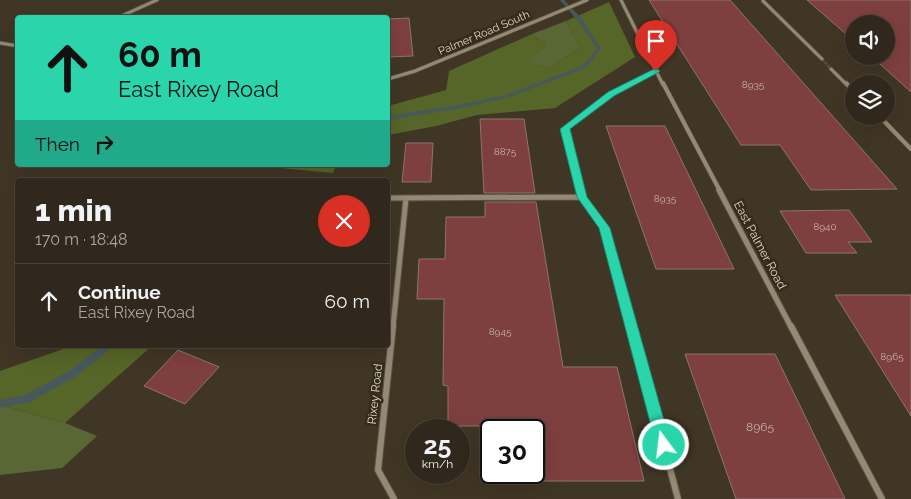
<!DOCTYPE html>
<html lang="en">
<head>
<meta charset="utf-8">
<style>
  :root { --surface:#30281c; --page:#383025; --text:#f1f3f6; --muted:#a8a6a3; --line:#4b443b }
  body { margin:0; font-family:Raleway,sans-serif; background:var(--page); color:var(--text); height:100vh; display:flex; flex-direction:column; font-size:19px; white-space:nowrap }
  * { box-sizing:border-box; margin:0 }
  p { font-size:16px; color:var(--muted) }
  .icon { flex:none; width:28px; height:28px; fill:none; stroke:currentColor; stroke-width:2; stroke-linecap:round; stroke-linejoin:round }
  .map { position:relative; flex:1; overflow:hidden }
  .details { position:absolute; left:15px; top:178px; width:375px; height:170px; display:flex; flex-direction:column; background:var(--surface); border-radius:5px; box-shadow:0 5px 20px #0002,0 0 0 1px var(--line) }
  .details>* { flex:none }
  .banner { position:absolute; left:15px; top:15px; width:375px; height:152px; border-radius:5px; box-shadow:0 5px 20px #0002,0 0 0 1px var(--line); background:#2ad5ac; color:#111; overflow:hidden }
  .tools { position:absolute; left:845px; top:15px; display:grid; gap:10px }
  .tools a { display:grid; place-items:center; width:50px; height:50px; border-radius:50%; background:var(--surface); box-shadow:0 5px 20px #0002,0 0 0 1px var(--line); font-size:25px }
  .speed { position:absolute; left:405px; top:419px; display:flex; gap:10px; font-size:25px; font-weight:700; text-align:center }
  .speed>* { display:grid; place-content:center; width:65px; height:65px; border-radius:50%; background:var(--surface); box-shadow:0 5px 20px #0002,0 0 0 1px var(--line); line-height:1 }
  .speed small { font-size:12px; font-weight:400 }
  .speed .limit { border:2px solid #111; border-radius:8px; background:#fff; color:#111 }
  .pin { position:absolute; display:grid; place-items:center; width:42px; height:42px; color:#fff; margin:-51px -21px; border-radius:50% 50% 50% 0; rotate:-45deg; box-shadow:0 0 5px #0007 }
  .pin .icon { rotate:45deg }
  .me { position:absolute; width:55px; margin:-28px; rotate:345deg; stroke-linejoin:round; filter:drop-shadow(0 0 4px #0008) }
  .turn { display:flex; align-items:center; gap:18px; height:105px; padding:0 20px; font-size:22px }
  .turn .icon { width:65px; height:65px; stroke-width:2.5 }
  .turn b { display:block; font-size:35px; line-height:42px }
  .then { display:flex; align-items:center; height:48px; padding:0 20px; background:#0003; gap:10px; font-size:19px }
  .round { display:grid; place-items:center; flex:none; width:52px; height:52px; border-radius:26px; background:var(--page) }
  .head { display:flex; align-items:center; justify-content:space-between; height:85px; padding:0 20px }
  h1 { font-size:30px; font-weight:800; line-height:38px }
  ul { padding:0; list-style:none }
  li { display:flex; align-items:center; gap:15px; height:75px; padding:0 20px; border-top:1px solid var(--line) }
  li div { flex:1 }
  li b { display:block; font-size:19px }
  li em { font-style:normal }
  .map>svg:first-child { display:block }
  .green { fill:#596734 }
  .forest { fill:#566528 }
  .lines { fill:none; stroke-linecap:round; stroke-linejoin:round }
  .stream { fill:#48595b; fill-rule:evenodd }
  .building { fill:#7e3f3f; stroke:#8d7473 }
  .minor-tunnel { stroke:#584e3e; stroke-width:3; stroke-dasharray:3 1; stroke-linecap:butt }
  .minor-far3-casing { stroke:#5a5243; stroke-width:4.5 }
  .minor-far2-casing { stroke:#5a5243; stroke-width:5 }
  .minor-far1-casing { stroke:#5a5243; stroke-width:7 }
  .minor-casing { stroke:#5a5243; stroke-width:8 }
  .minor-far3 { stroke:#948975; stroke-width:3 }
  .minor-far2 { stroke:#948975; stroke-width:4 }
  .minor-far1 { stroke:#948975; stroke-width:5 }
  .minor { stroke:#948975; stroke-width:6 }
  .route { fill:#2ad5ac; stroke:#1b8a70 }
  .labels { text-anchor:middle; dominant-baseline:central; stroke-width:5; stroke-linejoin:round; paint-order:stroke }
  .number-label { font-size:10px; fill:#c6b2aa }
  .far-street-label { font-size:11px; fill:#ded8cd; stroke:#352c1b }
  .street-label { font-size:12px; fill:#ded8cd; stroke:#352c1b }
  .near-number-label { font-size:12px; fill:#c6b2aa }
</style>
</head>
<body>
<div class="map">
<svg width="911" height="499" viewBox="0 0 911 499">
  <rect width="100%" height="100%" fill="#403625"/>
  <!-- green -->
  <path class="green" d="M 566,21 L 581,48 L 549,68 L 527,63 L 546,45 L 532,34 Z
    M 0,405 L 65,423 L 97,436 L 62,468 L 0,475 Z"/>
  <!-- forest -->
  <path class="forest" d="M 609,2 L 635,57 L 555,108 L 477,115 L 436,126 L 388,135 L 388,106 L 446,90 L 449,71 L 532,34 L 546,45 L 528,63 L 549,68 L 581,48 L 566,21 Z
    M 282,165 L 336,165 L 333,173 L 280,168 Z
    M 75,345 L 153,345 L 65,423 L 0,405 L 0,371 Z"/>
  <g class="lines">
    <!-- stream -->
    <path class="stream" d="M 560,0 L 564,0 L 582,19 L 601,49 L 586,68 L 510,97 L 457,109 L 388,120 L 388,116 L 457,105 L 506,95 L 582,66 L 597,49 L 578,21 Z
      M 104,345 L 114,345 L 113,347 L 75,377 L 30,402 L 0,408 L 0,400 L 25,395 L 69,371 Z"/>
  </g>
  <!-- building -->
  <path class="building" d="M 649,0 L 730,0 L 897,189 L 811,190 L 780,145 L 741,145 Z
    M 807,0 L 911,0 L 911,92 L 871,56 L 886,56 L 886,24 L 854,24 L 854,41 Z
    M 409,18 L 413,56 L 388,57 L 388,19 Z
    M 480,119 L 524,119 L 535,193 L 484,193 Z
    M 606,126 L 665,126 L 734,269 L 656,269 Z
    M 406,143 L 433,143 L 431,182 L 402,182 Z
    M 485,202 L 536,202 L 563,367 L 617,367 L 644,481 L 534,481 L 534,430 L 524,430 L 523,426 L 448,426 L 448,386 L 443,385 L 444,299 L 417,299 L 419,259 L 445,259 L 446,217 L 485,217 Z
    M 849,210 L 872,242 L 848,242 L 857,253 L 806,253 L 780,211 Z
    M 835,295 L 911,295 L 911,416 Z
    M 178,350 L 219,367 L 185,404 L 144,386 Z
    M 685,354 L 775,354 L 845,499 L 736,499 Z"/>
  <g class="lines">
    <!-- minor-tunnel -->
    <path class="minor-tunnel" d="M 822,59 L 831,69"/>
    <defs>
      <path id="minor-far3" d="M 621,0 L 663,85
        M 763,1 L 822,59
        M 117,18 L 157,0
        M 0,43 L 18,46
        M 831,69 L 847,85
        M 388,79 L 415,71 L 587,0
        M 629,85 L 656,71"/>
      <path id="minor-far2" d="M 663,83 L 720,191
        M 846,83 L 854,91
        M 879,116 L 911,149
        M 581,191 L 565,129 L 611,94 L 632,83"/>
      <path id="minor-far1" d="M 580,190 L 582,197 L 605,227 L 632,327
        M 719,190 L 791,327
        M 388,198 L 582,197
        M 393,327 L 406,198"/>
      <path id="minor" d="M 393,326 L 378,470 L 394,499
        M 632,326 L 678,499
        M 791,326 L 882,499"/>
    </defs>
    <!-- minor-far3 casing -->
    <use href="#minor-far3" class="minor-far3-casing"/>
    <!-- minor-far2 casing -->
    <use href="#minor-far2" class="minor-far2-casing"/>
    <!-- minor-far1 casing -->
    <use href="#minor-far1" class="minor-far1-casing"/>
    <!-- minor casing -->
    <use href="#minor" class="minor-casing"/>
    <!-- minor-far3 -->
    <use href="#minor-far3" class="minor-far3"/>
    <!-- minor-far2 -->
    <use href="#minor-far2" class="minor-far2"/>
    <!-- minor-far1 -->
    <use href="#minor-far1" class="minor-far1"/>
    <!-- minor -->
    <use href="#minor" class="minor"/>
  </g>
  <!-- route -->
  <path class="route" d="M 656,68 L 660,71 L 659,72 L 614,96 L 570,129 L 587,197 L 610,228 L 671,445 L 669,450 L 664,452 L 658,450 L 656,445 L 599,228 L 577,197 L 560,129 L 608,92 Z"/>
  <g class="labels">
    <!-- number labels -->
    <g class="number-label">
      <text x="753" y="84">8935</text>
      <text x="505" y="151">8875</text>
      <text x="665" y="198">8935</text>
      <text x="825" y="226">8940</text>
      <text x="500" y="331">8945</text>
      <text x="892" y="356">8965</text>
    </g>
    <!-- far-street labels -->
    <g class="far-street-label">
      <text transform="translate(484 33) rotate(-23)">Palmer Road South</text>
    </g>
    <!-- street labels -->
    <g class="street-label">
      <text transform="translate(760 245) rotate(62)">East Palmer Road</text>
      <text transform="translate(375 394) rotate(-84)">Rixey Road</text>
    </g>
    <!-- near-number labels -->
    <g class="near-number-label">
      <text x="760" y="427">8965</text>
    </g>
  </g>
</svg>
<div class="tools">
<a><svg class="icon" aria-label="sound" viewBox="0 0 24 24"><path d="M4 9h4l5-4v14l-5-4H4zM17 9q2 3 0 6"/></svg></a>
<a><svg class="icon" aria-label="layers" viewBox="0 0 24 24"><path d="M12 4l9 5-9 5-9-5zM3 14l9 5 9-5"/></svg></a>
</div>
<div class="speed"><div>25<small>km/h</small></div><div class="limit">30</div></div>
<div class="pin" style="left:656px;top:71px;background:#d93025"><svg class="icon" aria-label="arrive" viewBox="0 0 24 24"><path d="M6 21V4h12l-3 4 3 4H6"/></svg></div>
<svg class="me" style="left:664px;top:445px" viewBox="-20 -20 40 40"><circle r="17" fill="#2ad5ac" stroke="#fff" stroke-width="3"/><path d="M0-11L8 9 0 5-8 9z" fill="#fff"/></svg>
<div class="banner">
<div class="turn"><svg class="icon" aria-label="ahead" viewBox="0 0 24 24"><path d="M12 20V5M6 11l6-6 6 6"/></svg><div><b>60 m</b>East Rixey Road</div></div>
<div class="then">Then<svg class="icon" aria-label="right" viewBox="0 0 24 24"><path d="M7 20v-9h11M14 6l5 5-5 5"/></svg></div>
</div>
<section class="details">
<div class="head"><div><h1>1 min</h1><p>170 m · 18:48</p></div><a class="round" style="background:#d93025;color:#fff"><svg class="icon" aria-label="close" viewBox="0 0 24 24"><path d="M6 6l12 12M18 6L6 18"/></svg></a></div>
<ul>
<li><svg class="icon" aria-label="ahead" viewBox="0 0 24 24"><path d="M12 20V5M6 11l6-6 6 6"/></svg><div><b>Continue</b><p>East Rixey Road</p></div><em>60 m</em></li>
</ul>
</section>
</div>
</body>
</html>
